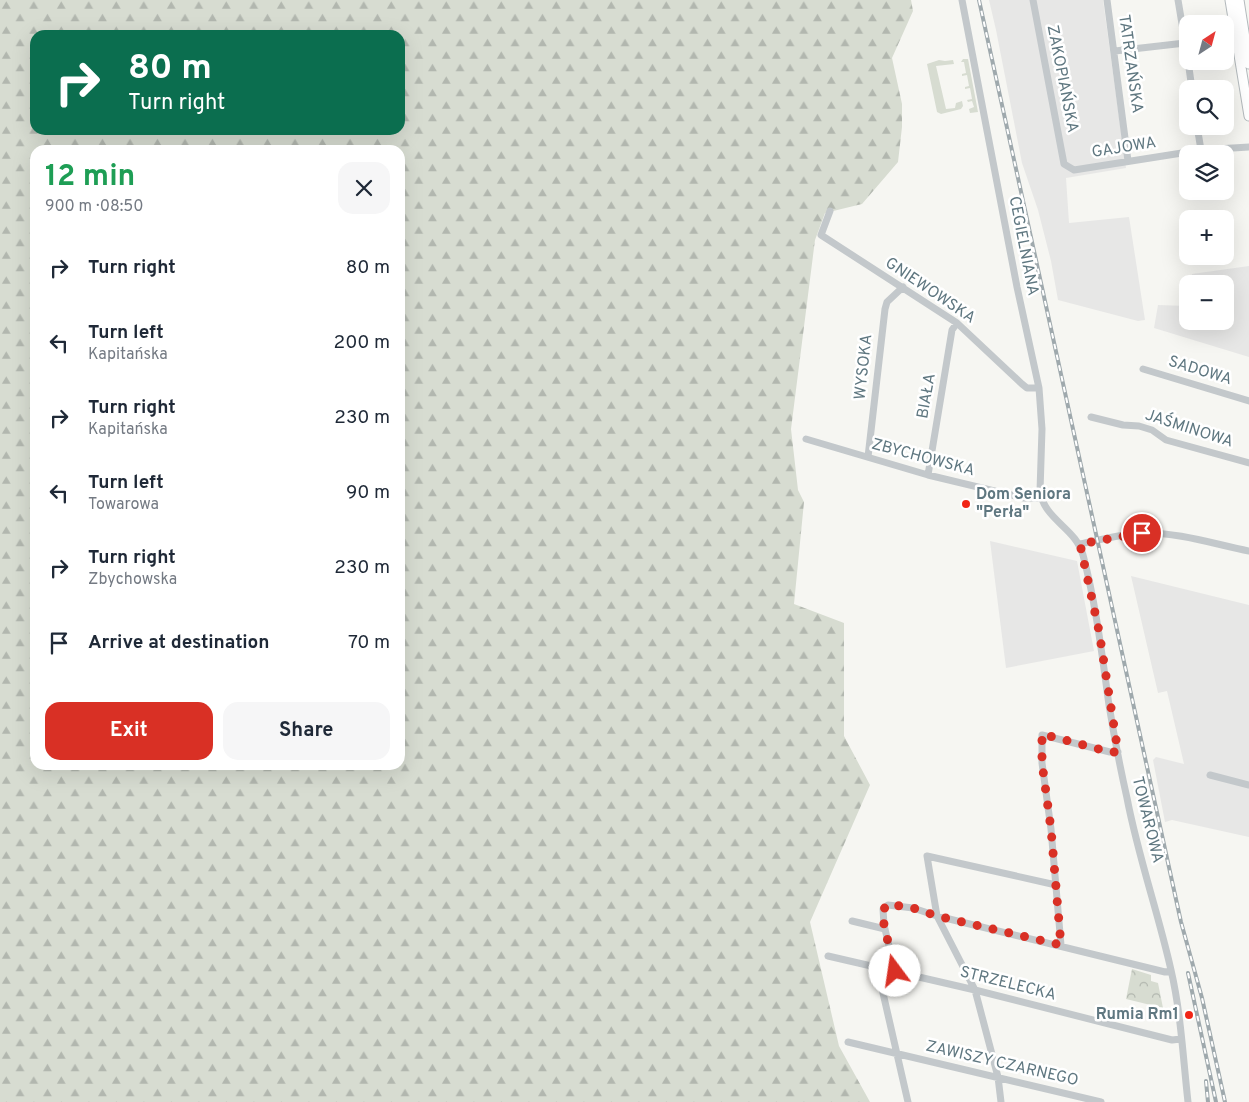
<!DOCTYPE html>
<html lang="en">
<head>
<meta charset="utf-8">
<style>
  :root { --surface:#fff; --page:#f6f6f7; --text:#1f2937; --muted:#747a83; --accent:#d93025 }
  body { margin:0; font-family:Overpass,sans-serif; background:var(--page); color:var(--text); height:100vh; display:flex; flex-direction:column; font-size:19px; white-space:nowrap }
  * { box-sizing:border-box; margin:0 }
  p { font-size:16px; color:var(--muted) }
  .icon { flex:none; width:28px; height:28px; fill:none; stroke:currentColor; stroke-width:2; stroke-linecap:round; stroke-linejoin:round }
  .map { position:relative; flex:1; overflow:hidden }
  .side { position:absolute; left:30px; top:145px; width:375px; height:625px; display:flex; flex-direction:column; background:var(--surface); border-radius:15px; box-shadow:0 5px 20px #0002 }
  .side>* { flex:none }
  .guide { position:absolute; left:30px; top:30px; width:375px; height:105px; border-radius:15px; box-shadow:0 5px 20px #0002; background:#0b6e4f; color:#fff; overflow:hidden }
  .needle { width:32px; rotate:36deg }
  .controls { position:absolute; left:1179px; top:15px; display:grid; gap:10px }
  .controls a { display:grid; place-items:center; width:55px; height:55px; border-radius:10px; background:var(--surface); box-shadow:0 5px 20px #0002; font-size:25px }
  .pin { position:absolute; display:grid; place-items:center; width:42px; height:42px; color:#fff; margin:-21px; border:2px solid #fff; border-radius:50%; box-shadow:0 1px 5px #0007 }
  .me { position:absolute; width:55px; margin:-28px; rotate:346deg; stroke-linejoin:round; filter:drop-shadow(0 0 4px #0008) }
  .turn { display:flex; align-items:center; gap:18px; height:105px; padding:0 15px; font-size:22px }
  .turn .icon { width:65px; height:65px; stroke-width:2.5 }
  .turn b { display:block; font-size:35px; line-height:42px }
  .round { display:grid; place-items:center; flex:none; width:52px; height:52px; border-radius:15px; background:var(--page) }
  .headline { display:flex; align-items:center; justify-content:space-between; height:85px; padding:0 15px }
  h1 { font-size:30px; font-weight:700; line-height:38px; color:#1e9e55 }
  .primary-button { display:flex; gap:10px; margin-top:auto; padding:10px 15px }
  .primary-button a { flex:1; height:58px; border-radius:15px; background:var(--accent); color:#fff; font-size:20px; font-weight:700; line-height:58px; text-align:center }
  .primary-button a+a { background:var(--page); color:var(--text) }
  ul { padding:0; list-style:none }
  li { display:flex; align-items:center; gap:15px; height:75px; padding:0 15px }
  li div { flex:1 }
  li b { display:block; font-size:19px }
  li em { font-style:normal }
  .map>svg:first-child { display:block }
  .built { fill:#e7e7e6 }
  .grass { fill:#d7dcd1 }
  .forest { fill:url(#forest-firs); fill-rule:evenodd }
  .park { fill:url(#park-crowns) }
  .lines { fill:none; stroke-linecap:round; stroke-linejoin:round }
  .major-casing { stroke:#b4babd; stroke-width:11 }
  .minor { stroke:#c3c8cb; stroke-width:7 }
  .major { stroke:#fff; stroke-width:9 }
  .rail-casing { stroke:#9fa9ad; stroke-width:4 }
  .rail { stroke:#fff; stroke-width:2; stroke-dasharray:5.5; stroke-linecap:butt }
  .route { stroke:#d93025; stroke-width:9; stroke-dasharray:0 16.2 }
  .poi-dot { fill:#f12617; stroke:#fff; stroke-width:2 }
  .labels { text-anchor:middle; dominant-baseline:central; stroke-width:5; stroke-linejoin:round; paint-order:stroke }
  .street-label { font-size:16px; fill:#5f7780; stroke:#fff }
  .poi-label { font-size:16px; font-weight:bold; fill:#5f7780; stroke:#fff; text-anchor:start }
</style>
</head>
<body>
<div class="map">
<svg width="1249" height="1102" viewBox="0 0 1249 1102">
  <defs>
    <pattern id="forest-firs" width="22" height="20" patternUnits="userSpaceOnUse" patternTransform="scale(1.25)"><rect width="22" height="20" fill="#d7dcd1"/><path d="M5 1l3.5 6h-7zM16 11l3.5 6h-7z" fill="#b2b7af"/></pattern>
    <pattern id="park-crowns" width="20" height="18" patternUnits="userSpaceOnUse" patternTransform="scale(1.25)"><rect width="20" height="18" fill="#d7dcd1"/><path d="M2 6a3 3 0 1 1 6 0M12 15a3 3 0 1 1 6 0" fill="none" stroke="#b2b7af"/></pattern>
  </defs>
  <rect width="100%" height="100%" fill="#f6f6f2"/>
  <!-- built -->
  <path class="built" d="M 989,0 L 1103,0 L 1126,168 L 1066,178 L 1069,223 L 1129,217 L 1145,320 L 1138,321 L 1058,300 L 1051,261 L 1038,210 L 1022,163 L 996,30 Z
    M 1249,266 L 1249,357 L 1154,328 L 1158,305 L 1187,306 L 1188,321 L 1225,321 L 1225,284 L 1191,284 L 1192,274 Z
    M 990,541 L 1077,561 L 1094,651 L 1006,668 Z
    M 1131,576 L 1249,605 L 1249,837 L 1172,820 L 1165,822 L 1153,760 L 1156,757 L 1184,764 L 1167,691 L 1158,693 Z"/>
  <!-- grass -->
  <path class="grass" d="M 968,59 L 978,112 L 970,113 L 969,109 L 974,107 L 972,101 L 968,102 L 967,100 L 972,99 L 970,88 L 965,89 L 965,87 L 969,86 L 967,75 L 962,76 L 962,74 L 966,73 L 964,62 L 961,62 L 963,59 Z
    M 939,60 L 945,61 L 953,60 L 954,64 L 936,66 L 946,109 L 955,108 L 956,103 L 962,101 L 963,106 L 961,109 L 941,114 L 937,112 L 927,64 Z
    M 1220,278 L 1221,284 L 1197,284 L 1196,279 Z"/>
  <!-- forest -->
  <path class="forest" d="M 0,0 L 911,0 L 913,11 L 892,58 L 902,104 L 902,127 L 898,162 L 862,204 L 825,213 L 815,240 L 791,429 L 798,490 L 804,502 L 794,604 L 844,623 L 844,736 L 870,785 L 810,922 L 839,1046 L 870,1102 L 0,1102 ZM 35,35 L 400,35 L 400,130 L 35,130 ZM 35,150 L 400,150 L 400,765 L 35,765 Z"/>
  <!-- park -->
  <path class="park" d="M 1132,969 L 1151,975 L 1151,981 L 1158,983 L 1163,1008 L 1126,999 Z"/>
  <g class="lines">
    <defs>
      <path id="major" d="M 1230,0 L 1249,116
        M 1239,0 L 1249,64"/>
    </defs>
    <!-- major casing -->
    <use href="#major" class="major-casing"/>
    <!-- minor -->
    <path class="minor" d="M 962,0 L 1017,287 L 1039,388 L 1042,429 L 1040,491 C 1044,520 1076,528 1083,555 C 1096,604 1102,655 1109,705 C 1114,736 1120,767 1127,798 C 1138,856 1158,912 1171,970 C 1181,1013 1183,1058 1188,1102
      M 1033,0 L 1064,164 L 1074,170 L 1201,150 L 1249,147
      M 1107,0 L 1128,161
      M 1178,0 L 1188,60
      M 1115,51 L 1185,43
      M 1188,61 L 1192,89
      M 1197,126 L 1201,150
      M 830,211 L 821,235 L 957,323 L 1022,384 L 1027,388 L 1039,388
      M 1143,369 L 1249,401
      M 1091,417 L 1123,425 L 1139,426 L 1152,430 L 1166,440 L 1249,463
      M 806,439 L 928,475 L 1024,498 L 1041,498
      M 868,457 L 885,309 L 887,302 L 903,287
      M 928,475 L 952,330 L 957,323
      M 1080,544 C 1100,540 1121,534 1141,533 C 1178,532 1214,544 1249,551
      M 1210,775 L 1249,785
      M 852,921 L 885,929
      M 1061,945 L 1051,829 L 1042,763 L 1042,735 L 1110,752 L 1118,752
      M 828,956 L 975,990 L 1172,1040 L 1181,1039
      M 877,967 L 908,1102
      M 895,971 L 884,925 L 883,909 L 888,905 L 913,908 L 937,916 L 1165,972 L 1171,971
      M 848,1042 L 1101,1102
      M 1001,1102 L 998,1077 L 975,990 L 937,916 L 927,856 L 1056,885"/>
    <!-- major -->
    <use href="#major" class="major"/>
    <defs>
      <path id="rail" d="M 979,0 L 1181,922 L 1202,998 L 1225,1102
        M 1188,973 L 1216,1102
        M 1206,1081 L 1208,1102"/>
    </defs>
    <!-- rail casing -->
    <use href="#rail" class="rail-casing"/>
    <!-- rail -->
    <use href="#rail" class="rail"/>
  </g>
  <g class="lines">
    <!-- route -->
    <path class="route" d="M 895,971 L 884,925 L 883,910 L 888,904 L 913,908 L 937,916 L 1061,945 L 1051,829 L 1042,763 L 1042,734 L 1110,752 L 1118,752 L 1099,631 L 1080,544 L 1142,533"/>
  </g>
  <!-- markers -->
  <g class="poi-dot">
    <circle cx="966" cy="504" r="5"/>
    <circle cx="1189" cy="1015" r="5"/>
  </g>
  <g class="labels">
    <!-- street labels -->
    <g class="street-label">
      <text transform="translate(1130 64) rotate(82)">TATRZAŃSKA</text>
      <text transform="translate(1062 79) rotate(79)">ZAKOPIAŃSKA</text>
      <text transform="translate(1124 148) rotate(-9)">GAJOWA</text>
      <text transform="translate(1023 246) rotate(79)">CEGIELNIANA</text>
      <text transform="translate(930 291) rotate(34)">GNIEWOWSKA</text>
      <text transform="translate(864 367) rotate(-84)">WYSOKA</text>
      <text transform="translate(1200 371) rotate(17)">SADOWA</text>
      <text transform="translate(927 396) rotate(-80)">BIAŁA</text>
      <text transform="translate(1189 429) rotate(18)">JAŚMINOWA</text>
      <text transform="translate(923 458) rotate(15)">ZBYCHOWSKA</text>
      <text transform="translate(1147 820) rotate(76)">TOWAROWA</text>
      <text transform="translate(1008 984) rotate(14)">STRZELECKA</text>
      <text transform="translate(1002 1064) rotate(13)">ZAWISZY CZARNEGO</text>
    </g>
    <!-- poi labels -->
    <g class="poi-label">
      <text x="976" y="495">Dom Seniora<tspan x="976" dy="18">"Perła"</tspan></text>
      <text x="1179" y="1015" text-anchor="end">Rumia Rm1</text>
    </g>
  </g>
</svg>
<div class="controls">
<a><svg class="needle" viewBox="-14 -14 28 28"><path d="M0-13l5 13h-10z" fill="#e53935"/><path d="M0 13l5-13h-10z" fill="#747a83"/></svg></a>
<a><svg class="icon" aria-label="search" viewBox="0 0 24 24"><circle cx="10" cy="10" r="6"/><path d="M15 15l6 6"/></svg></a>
<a><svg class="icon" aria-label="layers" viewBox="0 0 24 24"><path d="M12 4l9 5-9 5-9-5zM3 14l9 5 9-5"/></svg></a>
<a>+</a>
<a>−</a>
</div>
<div class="pin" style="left:1142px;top:533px;background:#d93025"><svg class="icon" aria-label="arrive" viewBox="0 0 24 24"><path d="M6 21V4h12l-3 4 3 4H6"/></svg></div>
<svg class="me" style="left:895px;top:971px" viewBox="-20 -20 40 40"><circle r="19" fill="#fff"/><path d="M0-13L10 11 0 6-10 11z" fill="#d93025"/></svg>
<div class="guide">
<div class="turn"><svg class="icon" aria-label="right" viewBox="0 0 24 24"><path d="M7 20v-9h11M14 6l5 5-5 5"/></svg><div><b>80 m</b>Turn right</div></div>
</div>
<section class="side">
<div class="headline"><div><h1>12 min</h1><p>900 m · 08:50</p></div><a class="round"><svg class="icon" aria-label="close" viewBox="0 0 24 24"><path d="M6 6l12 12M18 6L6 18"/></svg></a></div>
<ul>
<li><svg class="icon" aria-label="right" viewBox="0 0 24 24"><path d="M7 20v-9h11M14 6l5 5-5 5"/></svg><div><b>Turn right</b></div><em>80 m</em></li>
<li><svg class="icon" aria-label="left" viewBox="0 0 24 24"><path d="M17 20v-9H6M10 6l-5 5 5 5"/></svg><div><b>Turn left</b><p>Kapitańska</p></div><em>200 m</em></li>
<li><svg class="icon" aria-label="right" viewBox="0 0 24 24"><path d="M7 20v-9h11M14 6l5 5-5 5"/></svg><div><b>Turn right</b><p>Kapitańska</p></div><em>230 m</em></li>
<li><svg class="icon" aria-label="left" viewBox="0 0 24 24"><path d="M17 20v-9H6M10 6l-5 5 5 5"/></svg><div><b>Turn left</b><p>Towarowa</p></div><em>90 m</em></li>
<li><svg class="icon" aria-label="right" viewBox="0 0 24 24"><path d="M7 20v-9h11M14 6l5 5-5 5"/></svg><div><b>Turn right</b><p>Zbychowska</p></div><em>230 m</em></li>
<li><svg class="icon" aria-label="arrive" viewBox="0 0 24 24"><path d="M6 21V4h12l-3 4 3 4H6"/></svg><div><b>Arrive at destination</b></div><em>70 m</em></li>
</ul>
<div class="primary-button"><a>Exit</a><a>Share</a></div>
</section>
</div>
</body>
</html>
